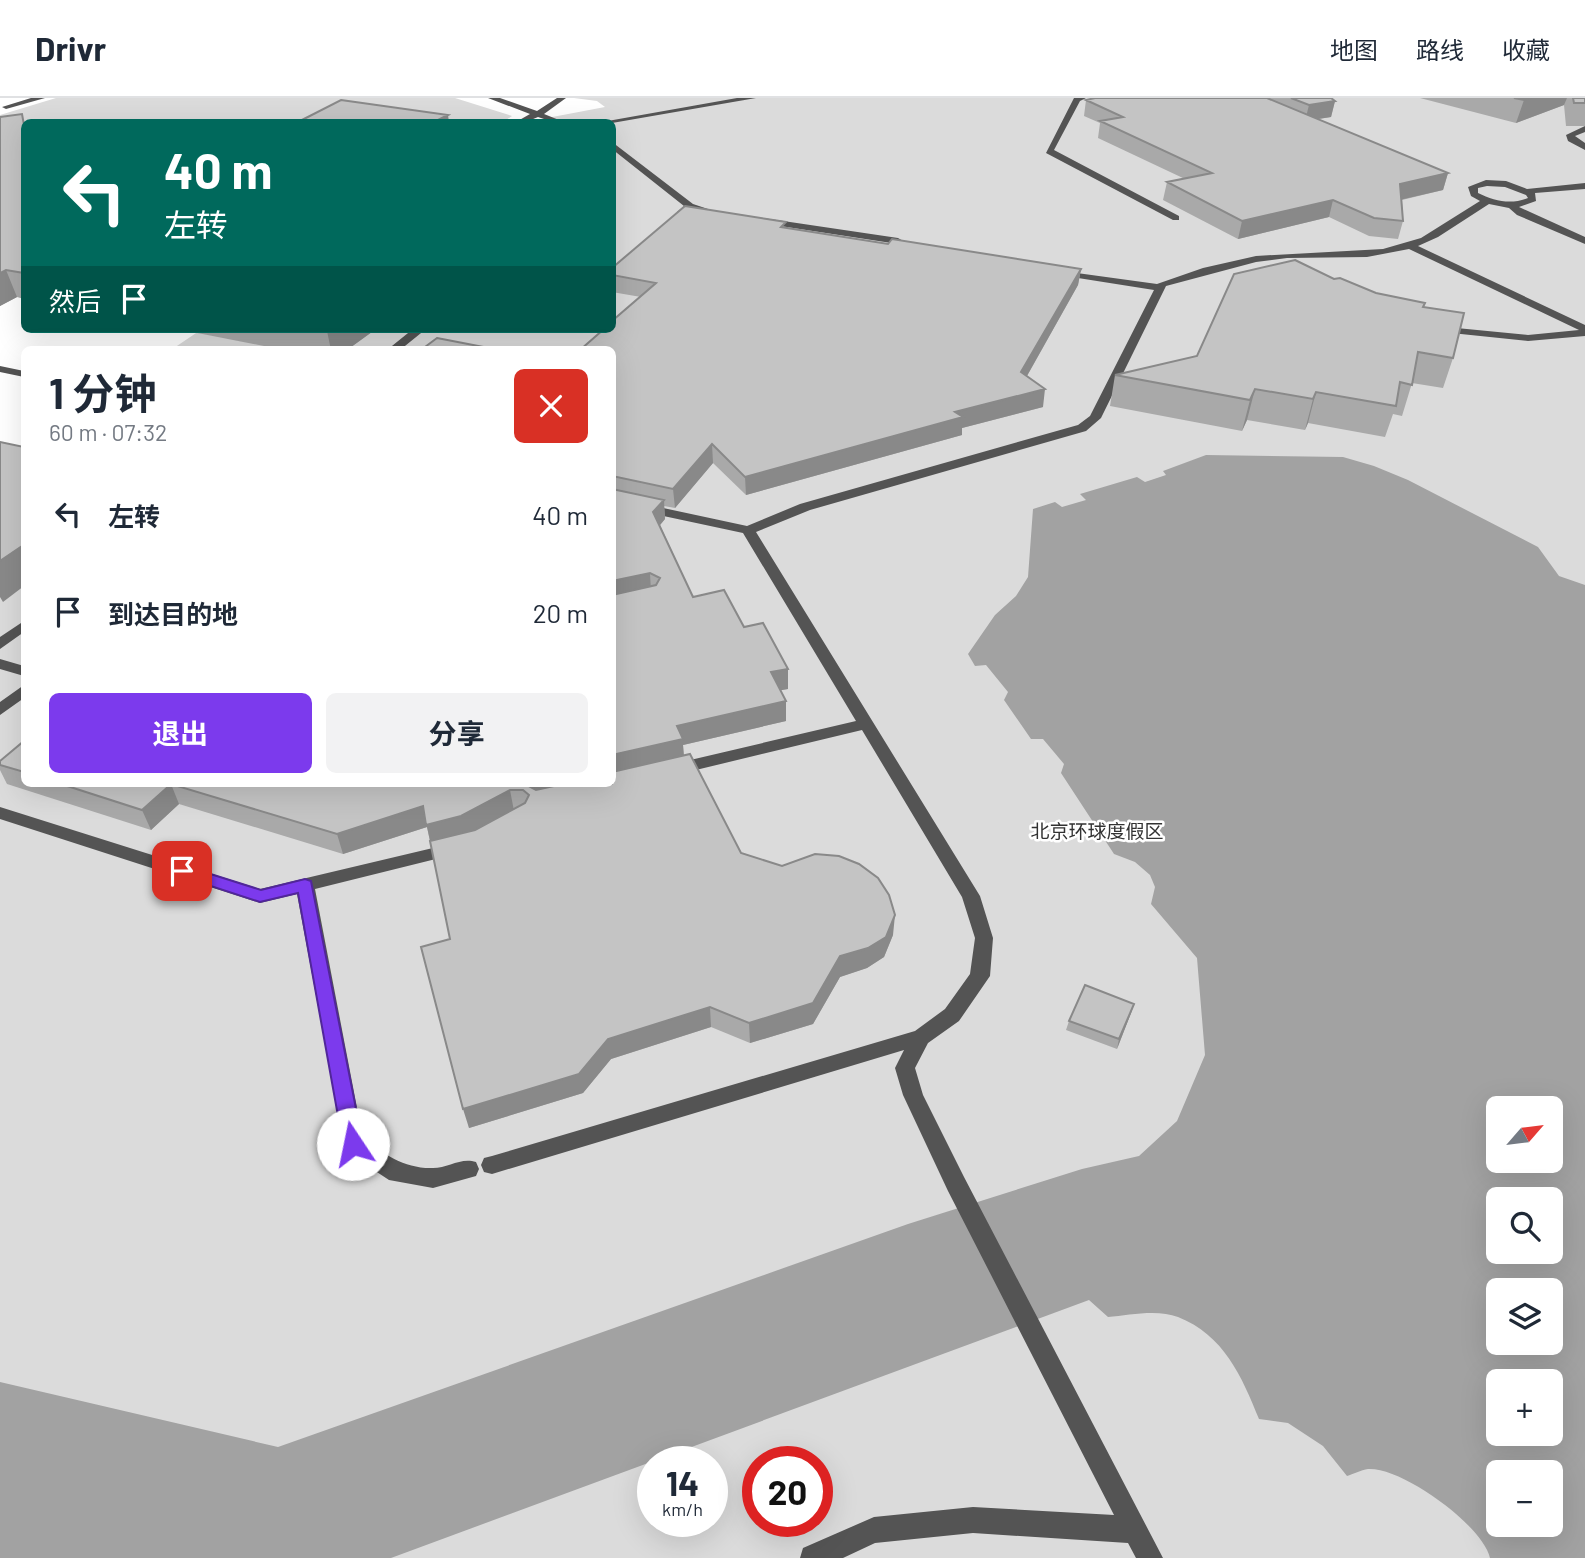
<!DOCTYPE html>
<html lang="zh">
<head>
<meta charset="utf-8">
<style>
  :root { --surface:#fff; --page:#f2f2f3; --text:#1f2937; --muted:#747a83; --line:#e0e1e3; --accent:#7c3aed }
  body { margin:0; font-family:Barlow,"Noto Sans SC",sans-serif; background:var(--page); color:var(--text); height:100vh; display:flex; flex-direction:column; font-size:26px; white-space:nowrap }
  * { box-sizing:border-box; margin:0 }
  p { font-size:23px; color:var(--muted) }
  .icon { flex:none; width:38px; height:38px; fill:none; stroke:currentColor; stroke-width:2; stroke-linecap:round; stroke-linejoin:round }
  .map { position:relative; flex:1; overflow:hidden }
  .details { position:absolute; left:21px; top:248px; width:595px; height:441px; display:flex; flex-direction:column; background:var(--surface); border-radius:10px; box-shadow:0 7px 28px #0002 }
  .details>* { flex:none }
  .hud { position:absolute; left:21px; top:21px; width:595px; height:214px; border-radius:10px; box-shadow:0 7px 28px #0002; background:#00695c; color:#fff; overflow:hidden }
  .needle { width:46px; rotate:62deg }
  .fabs { position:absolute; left:1486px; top:998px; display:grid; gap:14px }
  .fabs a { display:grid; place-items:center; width:77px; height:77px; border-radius:10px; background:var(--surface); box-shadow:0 7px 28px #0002; font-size:35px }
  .speed { position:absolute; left:637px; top:1348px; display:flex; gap:14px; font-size:35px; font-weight:700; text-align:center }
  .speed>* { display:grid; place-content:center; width:91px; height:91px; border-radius:50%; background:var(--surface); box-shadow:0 7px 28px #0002; line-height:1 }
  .speed small { font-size:18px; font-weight:400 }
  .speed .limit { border:10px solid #d22; background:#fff; color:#111 }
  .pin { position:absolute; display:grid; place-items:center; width:60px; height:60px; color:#fff; margin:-30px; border-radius:14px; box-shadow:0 4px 10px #0006 }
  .me { position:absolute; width:77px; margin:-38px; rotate:349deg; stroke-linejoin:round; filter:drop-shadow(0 0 5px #0008) }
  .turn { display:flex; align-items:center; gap:24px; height:147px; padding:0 28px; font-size:32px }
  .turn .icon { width:91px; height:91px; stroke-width:2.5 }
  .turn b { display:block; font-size:49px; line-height:60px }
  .then { display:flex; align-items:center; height:66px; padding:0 28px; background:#0003; gap:14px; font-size:26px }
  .round { display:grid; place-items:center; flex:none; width:74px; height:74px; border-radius:10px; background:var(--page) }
  .summary { display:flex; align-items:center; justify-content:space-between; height:119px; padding:0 28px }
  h1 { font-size:42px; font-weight:700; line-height:52px }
  .action { display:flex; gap:14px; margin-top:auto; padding:14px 28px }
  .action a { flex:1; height:80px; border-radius:10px; background:var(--accent); color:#fff; font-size:28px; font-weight:700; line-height:80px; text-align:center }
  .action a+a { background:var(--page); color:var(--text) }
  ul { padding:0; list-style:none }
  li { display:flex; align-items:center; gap:21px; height:98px; padding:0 28px }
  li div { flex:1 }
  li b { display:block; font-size:26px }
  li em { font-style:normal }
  header { display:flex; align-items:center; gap:42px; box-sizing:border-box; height:98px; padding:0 35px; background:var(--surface); border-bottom:2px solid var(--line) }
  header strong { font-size:33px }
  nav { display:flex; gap:38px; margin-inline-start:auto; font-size:24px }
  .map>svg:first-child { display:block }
  .green { fill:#dbdbdb; fill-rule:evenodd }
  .water { fill:#a2a2a2; fill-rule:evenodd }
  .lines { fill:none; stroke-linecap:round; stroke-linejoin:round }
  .minor { fill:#545454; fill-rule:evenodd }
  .wall { fill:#a9a9a9 }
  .shaded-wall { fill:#898989 }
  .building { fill:#c4c4c4; stroke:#898989; stroke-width:2 }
  .route { fill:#7c3aed; stroke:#51269a; stroke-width:2 }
  .labels { text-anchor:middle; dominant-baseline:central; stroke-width:5; stroke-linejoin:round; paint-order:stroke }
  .park-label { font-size:19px; fill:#323232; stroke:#fff }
</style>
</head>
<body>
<header>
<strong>Drivr</strong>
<nav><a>地图</a><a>路线</a><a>收藏</a></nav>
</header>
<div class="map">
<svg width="1585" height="1460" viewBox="0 0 1585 1460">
  <rect width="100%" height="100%" fill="#fff"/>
  <!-- green -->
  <path class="green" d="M 56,0 L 455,0 L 512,18 L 503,24 L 37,23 L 0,27 L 0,17 Z
    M 574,0 L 1585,0 L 1585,1460 L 0,1460 L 0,368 L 24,352 L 24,686 L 612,686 L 612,252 L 171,252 L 202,231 L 612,231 L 612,24 L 526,24 L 605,9 L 597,3 ZM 1498,1010 L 1550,1010 L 1550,1062 L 1498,1062 ZM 1498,1101 L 1550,1101 L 1550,1153 L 1498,1153 ZM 1498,1192 L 1550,1192 L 1550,1244 L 1498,1244 ZM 1498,1283 L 1550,1283 L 1550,1335 L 1498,1335 ZM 653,1363 L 712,1363 L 712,1423 L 653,1423 ZM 758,1363 L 817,1363 L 817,1423 L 758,1423 ZM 1498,1374 L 1550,1374 L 1550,1426 L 1498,1426 Z"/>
  <!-- water -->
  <path class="water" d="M 1206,357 L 1343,359 L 1374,368 L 1408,382 L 1538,449 L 1559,478 L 1585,487 L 1585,1460 L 1490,1460 C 1483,1428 1403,1369 1368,1371 C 1361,1372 1353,1376 1347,1378 L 1323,1348 L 1288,1325 L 1259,1321 C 1242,1279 1224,1237 1178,1219 C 1158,1211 1129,1217 1108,1219 L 1089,1202 L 391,1460 L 0,1460 L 0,1284 L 278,1349 L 908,1126 L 1082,1071 L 1139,1058 L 1177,1023 L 1205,957 L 1197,860 L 1151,806 L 1155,789 L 1150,777 L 1135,764 L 1114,756 L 1061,675 L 1064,666 L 1043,641 L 1031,641 L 1004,602 L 1008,594 L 986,567 L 975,568 L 968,556 L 995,517 L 1016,498 L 1028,479 L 1033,411 L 1055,404 L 1062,409 L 1086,402 L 1080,396 L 1137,379 L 1145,384 L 1166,377 L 1163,373 ZM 1498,1010 L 1550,1010 L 1550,1062 L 1498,1062 ZM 1498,1101 L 1550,1101 L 1550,1153 L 1498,1153 ZM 1498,1192 L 1550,1192 L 1550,1244 L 1498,1244 ZM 1498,1283 L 1550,1283 L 1550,1335 L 1498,1335 ZM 1498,1374 L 1550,1374 L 1550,1426 L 1498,1426 Z"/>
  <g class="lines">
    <!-- minor -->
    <path class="minor" d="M 31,0 L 45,0 L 6,11 L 2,9 Z
      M 488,0 L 500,0 L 537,13 L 557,0 L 566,0 L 544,16 L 564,24 L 553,24 L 538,19 L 526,24 L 516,24 L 530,16 Z
      M 737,0 L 756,0 L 612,25 L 602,24 Z
      M 1074,0 L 1086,0 L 1080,3 L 1054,52 L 1179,118 L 1179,122 L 1173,122 L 1046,55 Z
      M 1585,28 L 1585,34 L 1575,38 L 1585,45 L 1585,52 L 1568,43 L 1566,37 Z
      M 612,44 L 693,106 L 726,117 L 721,120 L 691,111 L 685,116 L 679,116 L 677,114 L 684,108 L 612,51 Z
      M 1486,82 L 1506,83 L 1527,91 L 1585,85 L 1585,91 L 1535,95 L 1536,103 L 1519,109 L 1585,139 L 1585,146 L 1517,117 L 1509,110 L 1489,106 L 1438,139 L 1418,148 L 1585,227 L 1585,238 L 1528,243 L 1432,233 L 1430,231 L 1436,228 L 1528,237 L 1579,232 L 1409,151 L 1367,159 L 1287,160 L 1256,164 L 1166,188 L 1101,320 L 1086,333 L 810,412 L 756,434 L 980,798 L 993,840 L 990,878 L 959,923 L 928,945 L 915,970 L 923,997 L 964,1079 L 1163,1460 L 1136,1460 L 1128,1445 L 973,1435 L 875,1445 L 843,1460 L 800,1460 L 803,1450 L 874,1419 L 973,1409 L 1114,1417 L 948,1093 L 903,997 L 895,970 L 904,952 L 492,1076 L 484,1074 L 481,1067 L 484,1060 L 492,1058 L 915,933 L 945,911 L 970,876 L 975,840 L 962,799 L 862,632 L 675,677 L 669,675 L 667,671 L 669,667 L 856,623 L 743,435 L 612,407 L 612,399 L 747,428 L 800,406 L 1078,327 L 1090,318 L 1154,192 L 1059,177 L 1054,174 L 1055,172 L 1157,186 L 1203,170 L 1256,158 L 1383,151 L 1421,140 L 1480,103 L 1471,98 L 1468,89 ZM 1487,88 L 1505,89 L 1526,97 L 1528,100 C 1511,107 1494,103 1478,95 L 1478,90 Z
      M 763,120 L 898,140 L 903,143 L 898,146 L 760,125 L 760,121 Z
      M 413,231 L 426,231 L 400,252 L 387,252 Z
      M 0,268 L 24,273 L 24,279 L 0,274 Z
      M 24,523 L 24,534 L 0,551 L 0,539 Z
      M 0,561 L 24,568 L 24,578 L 0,571 Z
      M 24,587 L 24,600 L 0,617 L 0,604 Z
      M 0,709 L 260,791 L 454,745 L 460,747 L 463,751 L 460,755 L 315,791 L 363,1041 C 384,1056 405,1071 433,1070 C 448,1070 461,1059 476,1064 L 479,1071 L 476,1078 L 433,1090 L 389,1082 L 345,1053 L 297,796 L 260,805 L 0,721 Z"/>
  </g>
  <!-- wall -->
  <path class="wall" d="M 1095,0 L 1331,0 L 1335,3 L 1331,19 L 1318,21 L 1448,75 L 1443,92 L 1402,102 L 1403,123 L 1398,141 L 1369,138 L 1329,119 L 1238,141 L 1163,102 L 1167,84 L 1185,81 L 1098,40 L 1100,25 L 1084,18 L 1086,2 Z
    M 1420,0 L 1585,0 L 1585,28 L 1566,28 L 1564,7 L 1516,25 Z
    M 0,19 L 24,24 L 24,201 L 17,199 L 0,208 Z
    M 786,130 L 888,146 L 1081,171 L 1078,187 L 1027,278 L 1043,309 L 962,330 L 962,337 L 746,397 L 713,365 L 675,410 L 664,408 L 665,421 L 660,427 L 693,499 L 744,529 L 788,571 L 788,591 L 780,592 L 786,603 L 786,623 L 683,647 L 684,657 L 741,755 L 893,837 L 884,859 L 867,870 L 840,879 L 813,926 L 750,945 L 711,929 L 611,961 L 583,995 L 469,1030 L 450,841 L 427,729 L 343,756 L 179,706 L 151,732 L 7,686 L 0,672 L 0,663 L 24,643 L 24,686 L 612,686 L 612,252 L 641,199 L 612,194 L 612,170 Z
    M 1334,181 L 1376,195 L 1453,260 L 1443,290 L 1412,285 L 1402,318 L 1393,316 L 1385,339 L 1308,325 L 1305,332 L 1247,322 L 1242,333 L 1110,308 L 1115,277 L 1197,258 Z
    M 177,231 L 376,231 L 347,252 L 284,252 Z
    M 1134,906 L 1131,915 L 1117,951 L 1066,932 L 1069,923 Z"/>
  <!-- shaded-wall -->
  <path class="shaded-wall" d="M 1531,0 L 1567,0 L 1564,7 L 1516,25 L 1524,2 Z
    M 1335,3 L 1331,19 L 1305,23 L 1309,7 Z
    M 448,17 L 449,24 L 434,24 Z
    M 1448,75 L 1443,92 L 1395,103 L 1400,86 Z
    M 1333,102 L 1329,119 L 1238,141 L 1242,123 Z
    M 1081,171 L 1078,187 L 1019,292 L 1021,274 Z
    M 6,172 L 17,199 L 0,208 L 0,175 Z
    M 329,231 L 376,231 L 347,252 L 331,252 L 327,233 Z
    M 1045,291 L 1043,309 L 962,330 L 962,337 L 746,397 L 745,379 L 955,314 Z
    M 1255,291 L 1247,322 L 1242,333 L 1250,302 Z
    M 1316,294 L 1308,325 L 1305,332 L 1313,301 Z
    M 712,346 L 713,365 L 675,410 L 673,391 Z
    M 664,402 L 665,421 L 655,433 L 653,414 Z
    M 24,447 L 24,488 L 3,504 L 0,499 L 0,463 L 22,448 Z
    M 650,475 L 651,494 L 612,503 L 612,483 Z
    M 788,571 L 788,591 L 771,594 L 771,574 Z
    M 786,603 L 786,623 L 683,647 L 684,661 L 612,678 L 612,657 L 677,628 Z
    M 171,686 L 179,706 L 151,732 L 142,712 Z
    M 524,686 L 579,686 L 531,698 Z
    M 510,692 L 514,713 L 466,739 L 431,747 L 427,729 L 343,756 L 337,736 L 423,708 Z
    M 895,817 L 893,837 L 884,859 L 867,870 L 840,879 L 813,926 L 750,945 L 749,925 L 840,858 Z
    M 1134,906 L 1131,915 L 1117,951 L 1119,941 Z
    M 710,909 L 711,929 L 611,961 L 583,995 L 469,1030 L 463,1011 L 608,941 Z"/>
  <!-- building -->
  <path class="building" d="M 1095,0 L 1267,0 L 1448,75 L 1400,86 L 1403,123 L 1374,120 L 1333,102 L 1242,123 L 1167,84 L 1212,75 L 1100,23 L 1123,19 L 1086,2 Z
    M 1291,0 L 1331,0 L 1335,3 L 1309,7 Z
    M 1514,0 L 1531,0 L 1524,2 Z
    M 1573,0 L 1585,0 L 1585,5 L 1574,5 Z
    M 341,2 L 448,17 L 434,24 L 298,24 Z
    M 22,16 L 24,27 L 24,175 L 6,172 L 0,175 L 0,19 Z
    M 685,108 L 786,124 L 781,129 L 888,146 L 892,141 L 1081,171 L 1021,274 L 1045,291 L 955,314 L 963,319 L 745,379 L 712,346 L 673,391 L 612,378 L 612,252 L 580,252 L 604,231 L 612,231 L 612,223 L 656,185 L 612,177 L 612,170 Z
    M 1295,162 L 1334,181 L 1340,180 L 1376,195 L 1425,205 L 1423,209 L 1464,215 L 1453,260 L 1418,254 L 1412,287 L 1400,284 L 1396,308 L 1316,294 L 1313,301 L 1255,291 L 1250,302 L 1115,277 L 1197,258 L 1234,176 Z
    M 437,240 L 499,252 L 421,252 Z
    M 0,344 L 24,349 L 24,447 L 22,448 L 0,463 Z
    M 612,391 L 664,402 L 653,414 L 693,499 L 724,492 L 744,529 L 763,525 L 788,571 L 771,574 L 786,603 L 677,628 L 683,641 L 612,657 L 612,497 L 656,487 L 660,480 L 650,475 L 612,483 Z
    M 24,643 L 24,674 L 0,667 L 0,663 Z
    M 690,656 L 741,755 L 782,768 L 815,756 L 839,758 L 859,766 L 878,780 L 889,797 L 895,817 L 886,839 L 868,850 L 840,858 L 813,905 L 749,925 L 710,909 L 608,941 L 579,976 L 463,1011 L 421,849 L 450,841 L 430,743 L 475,732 L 525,705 L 529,697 L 523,692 L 510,692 L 461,718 L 426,727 L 423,708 L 337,736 L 171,686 L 142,712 L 61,686 L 525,686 L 536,692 L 563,686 L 612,686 L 612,674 Z
    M 1085,887 L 1134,906 L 1119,941 L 1069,923 Z"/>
  <!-- route -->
  <path class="route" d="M 182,767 L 261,792 L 305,781 L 311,783 L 363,1046 L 360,1052 L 353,1055 L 346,1052 L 343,1046 L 298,795 L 260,804 L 177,777 L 174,773 Z"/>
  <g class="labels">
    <!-- park labels -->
    <g class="park-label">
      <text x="1097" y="732">北京环球度假区</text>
    </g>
  </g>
</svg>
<div class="fabs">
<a><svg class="needle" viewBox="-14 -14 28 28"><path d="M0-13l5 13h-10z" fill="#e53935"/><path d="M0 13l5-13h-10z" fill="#747a83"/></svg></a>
<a><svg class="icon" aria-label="search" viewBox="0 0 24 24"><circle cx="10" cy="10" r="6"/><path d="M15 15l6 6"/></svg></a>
<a><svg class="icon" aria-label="layers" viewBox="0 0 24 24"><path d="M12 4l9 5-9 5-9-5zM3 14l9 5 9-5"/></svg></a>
<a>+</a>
<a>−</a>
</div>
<div class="speed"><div>14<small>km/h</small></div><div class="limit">20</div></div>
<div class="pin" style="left:182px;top:773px;background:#d93025"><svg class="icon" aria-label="arrive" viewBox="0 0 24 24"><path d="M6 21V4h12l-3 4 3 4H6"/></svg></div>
<svg class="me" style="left:353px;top:1046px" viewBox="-20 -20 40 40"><circle r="19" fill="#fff"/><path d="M0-13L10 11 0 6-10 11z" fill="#7c3aed"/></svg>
<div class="hud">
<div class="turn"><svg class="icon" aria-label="left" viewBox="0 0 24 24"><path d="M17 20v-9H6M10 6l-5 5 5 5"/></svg><div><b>40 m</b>左转</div></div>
<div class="then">然后<svg class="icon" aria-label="arrive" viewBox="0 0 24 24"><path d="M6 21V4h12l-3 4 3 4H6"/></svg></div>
</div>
<section class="details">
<div class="summary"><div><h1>1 分钟</h1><p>60 m · 07:32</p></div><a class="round" style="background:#d93025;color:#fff"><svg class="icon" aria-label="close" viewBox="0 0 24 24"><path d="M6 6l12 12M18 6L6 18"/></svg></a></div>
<ul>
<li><svg class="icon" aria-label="left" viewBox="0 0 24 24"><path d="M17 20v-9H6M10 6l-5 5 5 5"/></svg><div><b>左转</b></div><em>40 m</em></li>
<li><svg class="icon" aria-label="arrive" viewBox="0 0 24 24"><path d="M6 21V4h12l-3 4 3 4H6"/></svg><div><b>到达目的地</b></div><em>20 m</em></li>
</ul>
<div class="action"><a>退出</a><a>分享</a></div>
</section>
</div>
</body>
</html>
